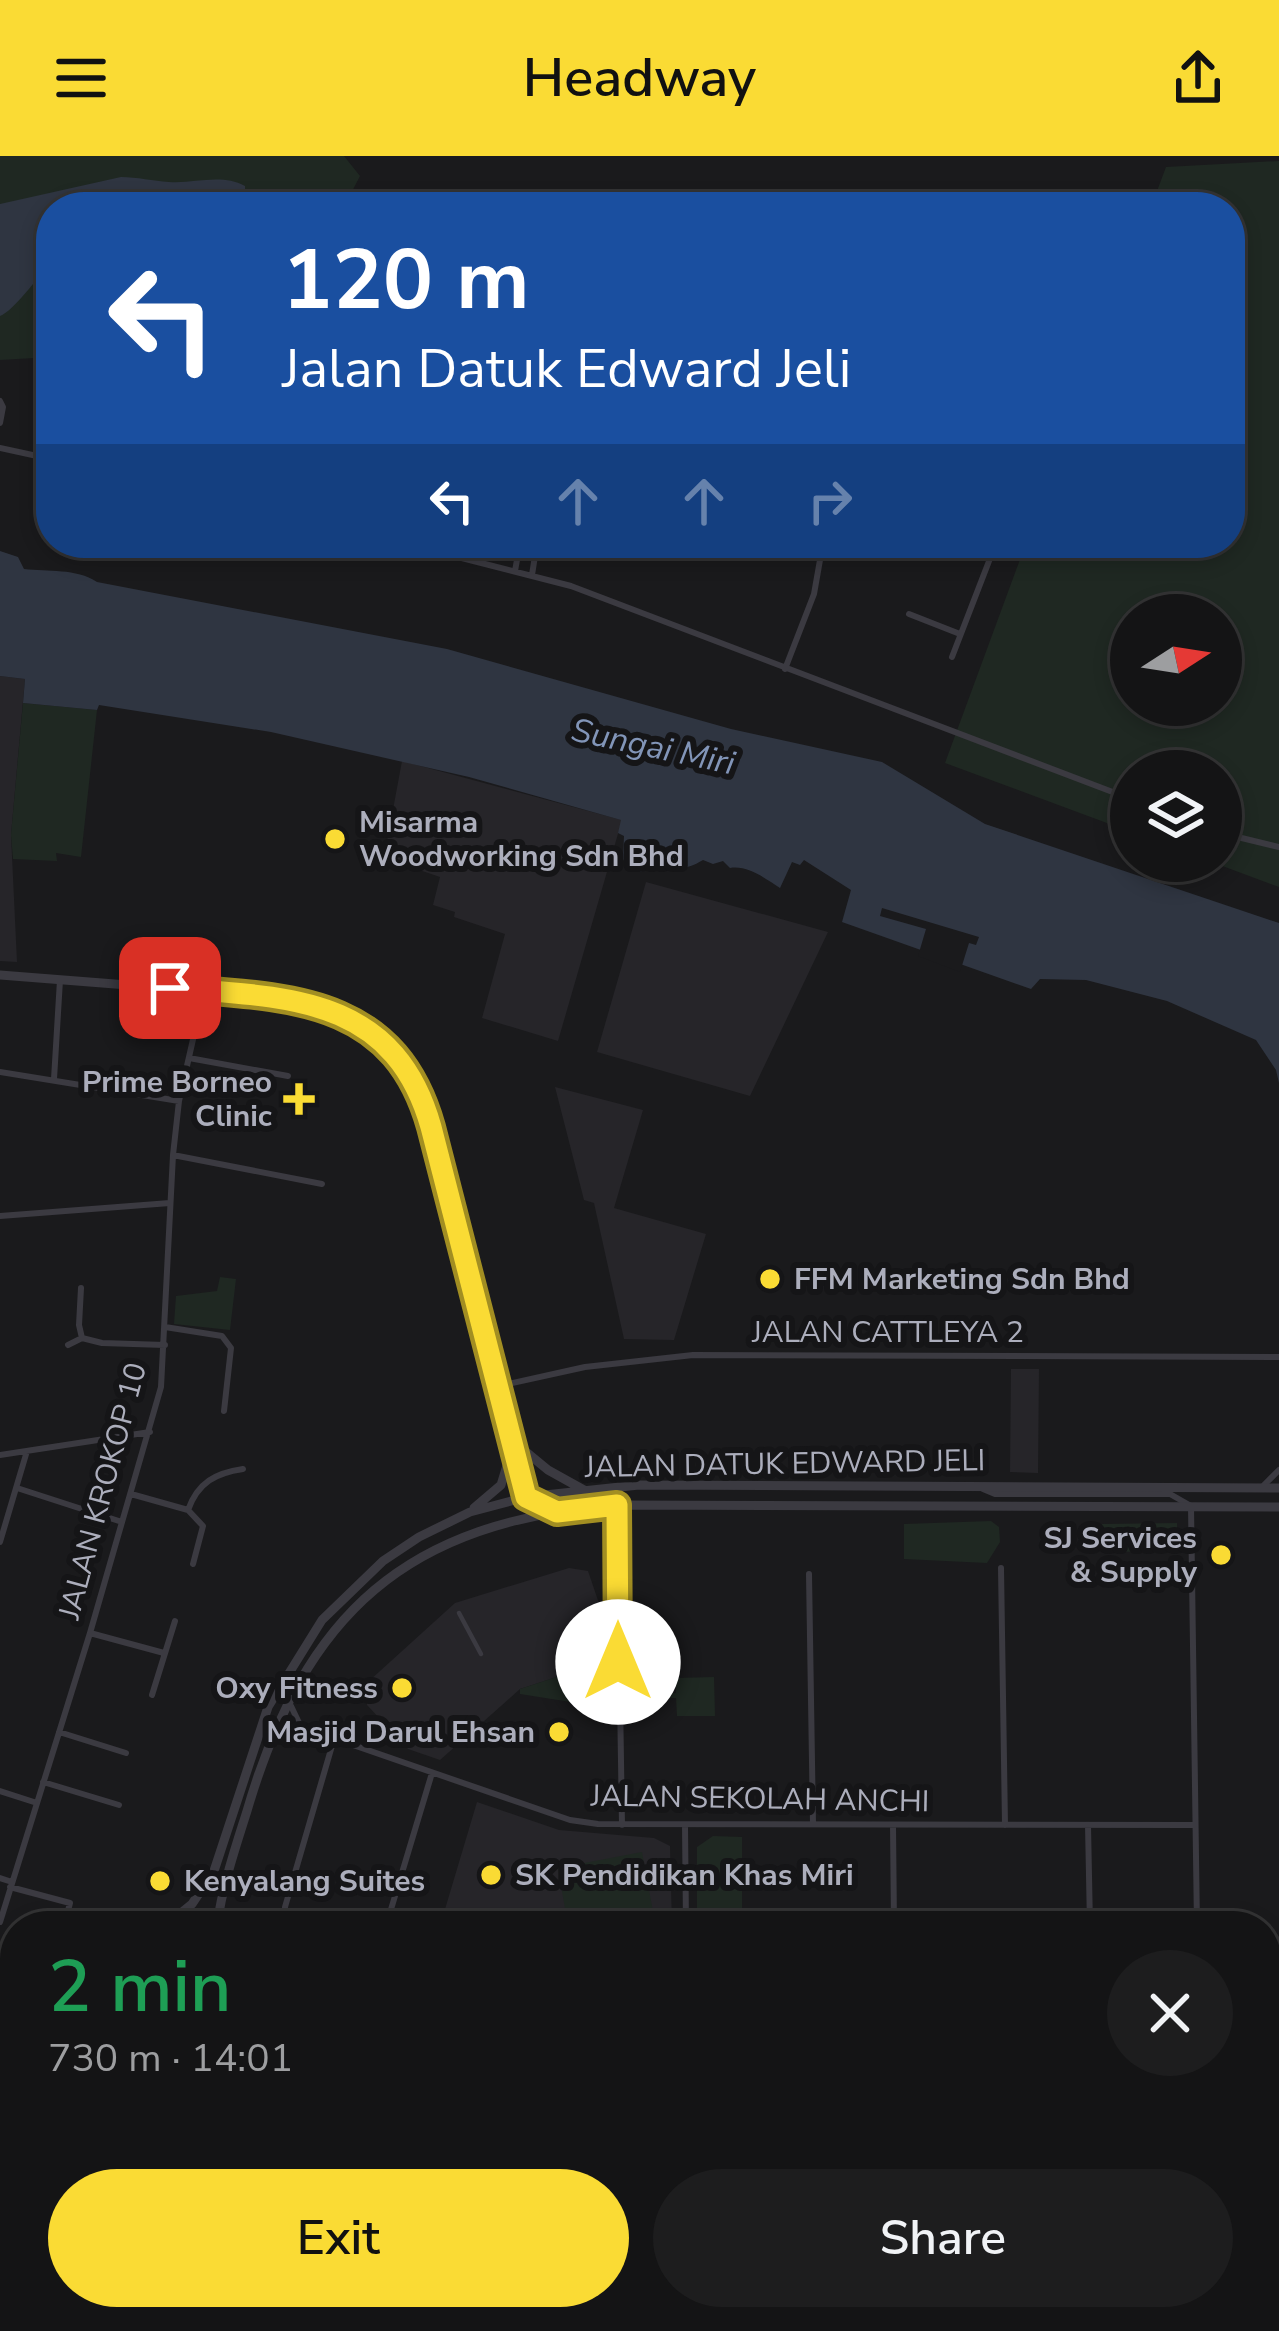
<!DOCTYPE html>
<html lang="en">
<head>
<meta charset="utf-8">
<style>
  :root { --surface:#141415; --page:#1d1d1e; --text:#f1f3f6; --muted:#9d9ea0; --line:#333334; --accent:#fadb34 }
  body { margin:0; font-family:"Nunito Sans",sans-serif; background:var(--page); color:var(--text); height:100vh; display:flex; flex-direction:column; font-size:45px; white-space:nowrap }
  * { box-sizing:border-box; margin:0 }
  p { font-size:39px; color:var(--muted) }
  .icon { flex:none; width:66px; height:66px; fill:none; stroke:currentColor; stroke-width:2; stroke-linecap:round; stroke-linejoin:round }
  .map { position:relative; flex:1; overflow:hidden }
  .panel { position:absolute; left:0px; top:1755px; width:1281px; height:420px; display:flex; flex-direction:column; background:var(--surface); border-radius:48px 48px 0 0; box-shadow:0 6px 18px #0003,0 0 0 3px var(--line) }
  .panel>* { flex:none }
  .banner { position:absolute; left:36px; top:36px; width:1209px; height:366px; border-radius:48px; box-shadow:0 6px 18px #0003,0 0 0 3px var(--line); background:#1a4fa0; color:#fff; overflow:hidden }
  .needle { width:78px; rotate:78deg }
  .controls { position:absolute; left:1110px; top:438px; display:grid; gap:24px }
  .controls a { display:grid; place-items:center; width:132px; height:132px; border-radius:50%; background:var(--surface); box-shadow:0 6px 18px #0003,0 0 0 3px var(--line); font-size:60px }
  .pin { position:absolute; display:grid; place-items:center; width:102px; height:102px; color:#fff; margin:-51px; border-radius:24px; box-shadow:0 6px 18px #0006 }
  .me { position:absolute; width:132px; margin:-66px; rotate:0deg; stroke-linejoin:round; filter:drop-shadow(0 0 9px #0008) }
  .turn { display:flex; align-items:center; gap:42px; height:252px; padding:0 48px; font-size:54px }
  .turn .icon { width:156px; height:156px; stroke-width:2.5 }
  .turn b { display:block; font-size:84px; line-height:102px }
  .lanes { display:flex; align-items:center; height:114px; padding:0 48px; background:#0003; justify-content:center; gap:60px; direction:ltr }
  .lanes .off { opacity:.35 }
  .round { display:grid; place-items:center; flex:none; width:126px; height:126px; border-radius:63px; background:var(--page) }
  .headline { display:flex; align-items:center; justify-content:space-between; height:204px; padding:0 48px }
  h1 { font-size:72px; font-weight:600; line-height:90px; color:#1e9e55 }
  .button { display:flex; gap:24px; margin-top:auto; padding:24px 48px }
  .button a { flex:1; height:138px; border-radius:72px; background:var(--accent); color:#111; font-size:48px; font-weight:600; line-height:138px; text-align:center }
  .button a+a { background:var(--page); color:var(--text) }
  header { display:flex; justify-content:space-between; align-items:center; height:156px; padding:0 48px; background:var(--accent); color:#111; font-size:54px; font-weight:600 }
  .map>svg:first-child { display:block }
  .built { fill:#262529 }
  .green { fill:#1f2822; fill-rule:evenodd }
  .water { fill:#2f3541 }
  .pier { fill:#1a1a1c }
  .lines { fill:none; stroke-linecap:round; stroke-linejoin:round }
  .pedestrian { stroke:#3b3a41; stroke-width:4.5 }
  .minor { stroke:#3b3a41; stroke-width:6 }
  .tertiary { stroke:#3b3a41; stroke-width:9 }
  .route-casing { stroke:#a28e22; stroke-width:30 }
  .route { stroke:#fadb34; stroke-width:21 }
  .poi-dot { fill:#fadb34; stroke:#151517; stroke-width:4.5 }
  .labels { text-anchor:middle; dominant-baseline:central; stroke-width:12; stroke-linejoin:round; paint-order:stroke }
  .poi-label { font-size:30px; font-weight:bold; fill:#acaebc; stroke:#151517; text-anchor:start }
  .street-label { font-size:30px; fill:#acaebc; stroke:#151517 }
  .water-label { font-size:33px; font-style:italic; fill:#8295b8; stroke:#151517 }
</style>
</head>
<body>
<header><svg class="icon" aria-label="menu" viewBox="0 0 24 24"><path d="M4 6h16M4 12h16M4 18h16"/></svg>Headway<svg class="icon" aria-label="share" viewBox="0 0 24 24"><path d="M12 15V3M7 8l5-5 5 5M5 13v7h14v-7"/></svg></header>
<div class="map">
<svg width="1279" height="2175" viewBox="0 0 1279 2175">
  <rect width="100%" height="100%" fill="#1a1a1c"/>
  <!-- built -->
  <path class="built" d="M 0,520 L 25,523 L 11,679 L 17,806 L 0,805 Z
    M 402,605 L 622,664 L 558,885 L 482,862 L 505,778 L 454,761 L 455,756 L 433,749 L 440,721 L 384,702 Z
    M 646,726 L 828,776 L 750,940 L 597,896 Z
    M 555,931 L 643,954 L 614,1052 L 706,1078 L 674,1184 L 624,1183 L 594,1047 L 584,1044 Z
    M 1011,1213 L 1039,1213 L 1038,1317 L 1010,1316 Z
    M 569,1412 L 588,1415 L 605,1465 L 606,1505 L 520,1533 L 440,1604 L 408,1593 L 367,1549 L 369,1525 L 455,1447 Z
    M 477,1646 L 559,1674 L 654,1682 L 670,1690 L 672,1770 L 440,1770 Z
    M 102,2160 L 308,2160 L 303,2175 L 98,2175 Z"/>
  <!-- green -->
  <path class="green" d="M 0,0 L 344,0 L 360,20 L 344,51 L 51,51 L 51,201 L 0,204 Z
    M 1279,5 L 1279,731 L 1209,705 L 1221,705 L 1221,615 L 1131,615 L 1131,676 L 945,607 L 1026,387 L 1230,387 L 1230,51 L 1151,51 L 1166,11 ZM 1131,459 L 1221,459 L 1221,549 L 1131,549 Z
    M 23,547 L 97,554 L 81,701 L 56,697 L 57,705 L 13,703 L 11,679 Z
    M 220,1121 L 236,1123 L 230,1174 L 174,1168 L 176,1140 L 217,1135 Z
    M 991,1365 L 999,1371 L 1000,1386 L 987,1407 L 904,1403 L 904,1368 Z
    M 1177,1367 L 1177,1395 L 1102,1396 L 1102,1368 Z
    M 587,1511 L 588,1542 L 583,1548 L 520,1538 L 520,1533 Z
    M 714,1521 L 715,1560 L 677,1560 L 676,1542 L 634,1543 L 634,1538 L 676,1537 L 676,1522 Z
    M 713,1680 L 742,1681 L 742,1755 L 697,1754 L 697,1691 Z
    M 642,1696 L 654,1761 L 603,1770 L 568,1770 L 558,1712 Z
    M 15,2155 L 15,2160 L 82,2160 L 77,2175 L 9,2175 Z"/>
  <!-- water -->
  <path class="water" d="M 121,21 C 137,21 153,25 169,26 C 194,28 221,17 245,30 L 245,51 L 51,51 L 51,108 C 37,121 14,155 0,160 L 0,48 Z
    M 0,395 L 18,401 L 24,413 C 48,416 76,412 97,426 L 447,493 L 731,573 L 882,606 L 985,668 L 1279,767 L 1279,927 L 1276,914 L 1256,884 L 1167,845 L 1086,824 L 1040,823 L 1031,833 L 842,766 L 851,734 L 804,704 L 800,709 L 792,706 L 780,732 C 766,723 748,709 730,712 L 723,705 L 713,708 L 703,704 C 681,717 676,712 655,699 L 641,716 L 628,712 L 623,703 L 624,680 L 618,677 L 621,664 L 469,621 L 271,576 L 99,549 L 97,554 L 23,547 L 25,523 L 0,520 Z"/>
  <!-- pier -->
  <path class="pier" d="M 882,752 L 979,781 L 976,789 L 969,787 L 960,816 L 918,800 L 926,773 L 880,760 Z"/>
  <g class="lines">
    <!-- pedestrian -->
    <path class="pedestrian" d="M 459,1457 L 481,1498"/>
    <!-- minor -->
    <path class="minor" d="M 0,245 L 3,251 L 0,267
      M 0,292 L 51,303
      M 403,387 L 571,430 L 1131,643
      M 515,415 L 520,387
      M 532,419 L 537,387
      M 909,458 L 960,478
      M 952,501 L 996,387
      M 785,513 L 814,438 L 823,387
      M 1221,677 L 1279,691
      M 189,902 L 288,920
      M 0,916 L 179,945
      M 54,923 L 60,824
      M 173,999 L 322,1028
      M 0,1060 L 170,1047
      M 81,1132 L 79,1169 L 82,1182 L 102,1187 L 165,1189
      M 165,1171 L 222,1180 L 231,1192 L 224,1255
      M 68,1189 L 82,1182
      M 499,1230 L 585,1211 L 693,1199 L 1279,1201
      M 0,1299 L 150,1276
      M 1264,1329 L 1279,1314
      M 17,1332 L 122,1366
      M 983,1333 L 995,1338 L 1170,1338 L 1191,1350 L 1197,1770
      M 131,1338 L 188,1354 C 198,1326 216,1317 243,1313
      M 617,1349 L 622,1669
      M 188,1354 L 203,1370 L 193,1408
      M 0,1386 L 27,1295
      M 1001,1412 L 1005,1669
      M 809,1418 L 813,1668
      M 90,1477 L 164,1497
      M 152,1539 L 175,1465
      M 291,1550 L 301,1571 L 570,1664 L 598,1668 L 1195,1669
      M 59,1576 L 126,1597
      M 276,1577 L 301,1571
      M 43,1626 L 119,1649
      M 0,1635 L 37,1647
      M 685,1669 L 686,1770
      M 893,1669 L 894,1770
      M 1088,1669 L 1090,1770
      M 0,1722 L 12,1726
      M 10,1731 L 70,1747 L 64,1770
      M 0,1766 L 90,1477 L 161,1231 L 173,999 L 179,945 L 204,835
      M 284,1770 L 285,1751 L 334,1583
      M 386,1770 L 432,1617
      M 1266,1835 L 1279,1834
      M 0,1904 L 15,1909
      M 910,2160 L 936,2175
      M 321,2173 L 330,2175
      M 468,2175 L 472,2160
      M 572,2175 L 576,2160
      M 672,2175 L 676,2160
      M 769,2175 L 773,2160
      M 837,2175 L 846,2160
      M 1025,2175 L 1033,2160
      M 1147,2175 L 1156,2160"/>
    <!-- tertiary -->
    <path class="tertiary" d="M 0,819 L 204,835 L 325,850 L 360,867 L 390,892 L 416,927 L 425,950 L 526,1341
      M 514,1286 L 548,1314 L 584,1334
      M 474,1352 L 501,1329 L 512,1293
      M 165,1770 L 192,1748 L 214,1715 L 268,1551 L 322,1464 L 383,1405 L 419,1381 L 470,1356 L 526,1341 L 639,1329 L 1279,1332
      M 217,1770 C 222,1731 235,1693 247,1655 C 305,1457 406,1365 617,1349 L 1279,1351
      M 0,1813 L 15,1818
      M 88,2175 L 92,2160"/>
  </g>
  <g class="lines">
    <defs>
      <path id="route" d="M 170,832 C 286,841 394,839 431,971 L 526,1341 L 557,1356 L 617,1349 L 618,1506"/>
    </defs>
    <!-- route casing -->
    <use href="#route" class="route-casing"/>
    <!-- route -->
    <use href="#route" class="route"/>
  </g>
  <!-- markers -->
  <g class="poi-dot">
    <circle cx="335" cy="683" r="12"/>
    <path d="M293 925h12v12h12v12h-12v12h-12v-12h-12v-12h12z"/>
    <circle cx="770" cy="1123" r="12"/>
    <circle cx="1221" cy="1399" r="12"/>
    <circle cx="402" cy="1532" r="12"/>
    <circle cx="559" cy="1576" r="12"/>
    <circle cx="491" cy="1719" r="12"/>
    <circle cx="160" cy="1725" r="12"/>
  </g>
  <g class="labels">
    <!-- poi labels -->
    <g class="poi-label">
      <text x="359" y="666">Misarma<tspan x="359" dy="34">Woodworking Sdn Bhd</tspan></text>
      <text x="272" y="926" text-anchor="end">Prime Borneo<tspan x="272" dy="34">Clinic</tspan></text>
      <text x="794" y="1123">FFM Marketing Sdn Bhd</text>
      <text x="1197" y="1382" text-anchor="end">SJ Services<tspan x="1197" dy="34">&amp; Supply</tspan></text>
      <text x="378" y="1532" text-anchor="end">Oxy Fitness</text>
      <text x="535" y="1576" text-anchor="end">Masjid Darul Ehsan</text>
      <text x="515" y="1719">SK Pendidikan Khas Miri</text>
      <text x="184" y="1725">Kenyalang Suites</text>
    </g>
    <!-- street labels -->
    <g class="street-label">
      <text x="888" y="1176">JALAN CATTLEYA 2</text>
      <text transform="translate(785 1308) rotate(-1)">JALAN DATUK EDWARD JELI</text>
      <text transform="translate(103 1335) rotate(-75)">JALAN KROKOP 10</text>
      <text transform="translate(760 1643) rotate(1)">JALAN SEKOLAH ANCHI</text>
    </g>
    <!-- water labels -->
    <g class="water-label">
      <text transform="translate(653 591) rotate(12)">Sungai Miri</text>
    </g>
  </g>
</svg>
<div class="controls">
<a><svg class="needle" viewBox="-14 -14 28 28"><path d="M0-13l5 13h-10z" fill="#e53935"/><path d="M0 13l5-13h-10z" fill="#9d9ea0"/></svg></a>
<a><svg class="icon" aria-label="layers" viewBox="0 0 24 24"><path d="M12 4l9 5-9 5-9-5zM3 14l9 5 9-5"/></svg></a>
</div>
<div class="pin" style="left:170px;top:832px;background:#d93025"><svg class="icon" aria-label="arrive" viewBox="0 0 24 24"><path d="M6 21V4h12l-3 4 3 4H6"/></svg></div>
<svg class="me" style="left:618px;top:1506px" viewBox="-20 -20 40 40"><circle r="19" fill="#fff"/><path d="M0-13L10 11 0 6-10 11z" fill="#fadb34"/></svg>
<div class="banner">
<div class="turn"><svg class="icon" aria-label="left" viewBox="0 0 24 24"><path d="M17 20v-9H6M10 6l-5 5 5 5"/></svg><div><b>120 m</b>Jalan Datuk Edward Jeli</div></div>
<div class="lanes"><svg class="icon" aria-label="left" viewBox="0 0 24 24"><path d="M17 20v-9H6M10 6l-5 5 5 5"/></svg><svg class="icon off" aria-label="ahead" viewBox="0 0 24 24"><path d="M12 20V5M6 11l6-6 6 6"/></svg><svg class="icon off" aria-label="ahead" viewBox="0 0 24 24"><path d="M12 20V5M6 11l6-6 6 6"/></svg><svg class="icon off" aria-label="right" viewBox="0 0 24 24"><path d="M7 20v-9h11M14 6l5 5-5 5"/></svg></div>
</div>
<section class="panel">
<div class="headline"><div><h1>2 min</h1><p>730 m · 14:01</p></div><a class="round"><svg class="icon" aria-label="close" viewBox="0 0 24 24"><path d="M6 6l12 12M18 6L6 18"/></svg></a></div>
<div class="button"><a>Exit</a><a>Share</a></div>
</section>
</div>
</body>
</html>
